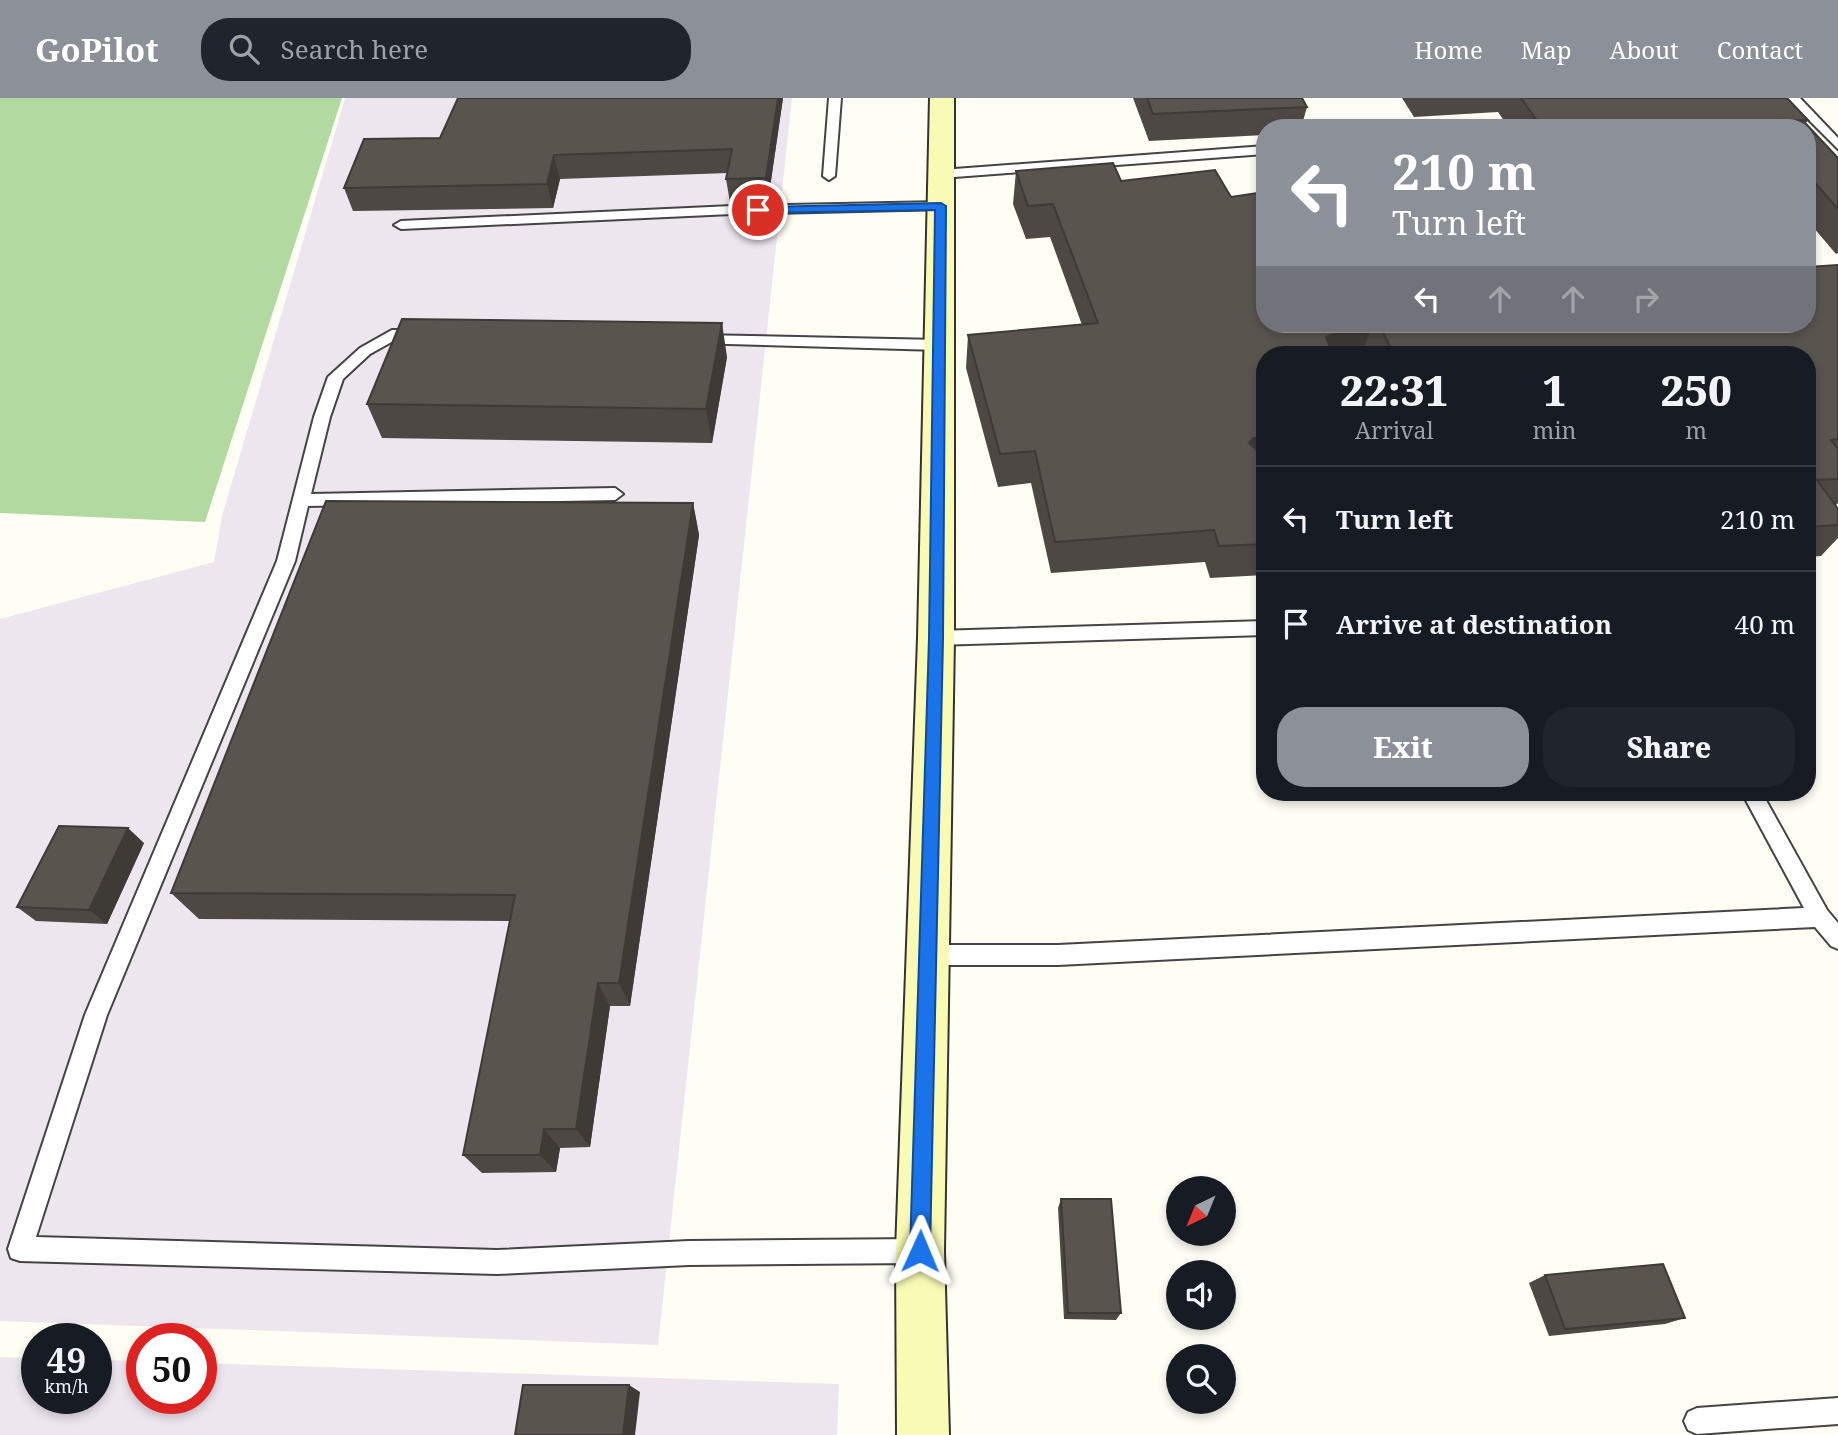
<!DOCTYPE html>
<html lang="en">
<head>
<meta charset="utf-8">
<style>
  :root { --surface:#171b24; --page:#20242c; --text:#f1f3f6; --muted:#9ea1a6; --line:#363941; --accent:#8c9099 }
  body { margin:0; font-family:"Noto Serif",serif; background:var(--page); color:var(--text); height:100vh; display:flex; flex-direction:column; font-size:26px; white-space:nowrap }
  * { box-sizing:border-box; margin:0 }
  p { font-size:23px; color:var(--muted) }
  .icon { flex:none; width:38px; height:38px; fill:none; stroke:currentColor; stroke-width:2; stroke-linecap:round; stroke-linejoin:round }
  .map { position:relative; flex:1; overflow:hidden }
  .panel { position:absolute; left:1256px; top:248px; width:560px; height:455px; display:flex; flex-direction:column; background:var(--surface); border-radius:28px; box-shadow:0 4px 10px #0003 }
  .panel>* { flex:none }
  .hud { position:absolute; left:1256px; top:21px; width:560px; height:214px; border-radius:28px; box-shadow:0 4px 10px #0003; background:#8c9099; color:#fff; overflow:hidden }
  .needle { width:46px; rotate:223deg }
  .buttons { position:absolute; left:1166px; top:1078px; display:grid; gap:14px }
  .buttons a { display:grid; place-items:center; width:70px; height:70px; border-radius:50%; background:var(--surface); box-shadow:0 4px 10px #0003; font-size:35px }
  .speed { position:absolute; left:21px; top:1225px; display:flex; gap:14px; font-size:35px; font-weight:700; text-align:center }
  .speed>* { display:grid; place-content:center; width:91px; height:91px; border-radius:50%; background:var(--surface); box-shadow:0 4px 10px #0003; line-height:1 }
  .speed small { font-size:18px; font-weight:400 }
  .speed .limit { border:10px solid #d22; background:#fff; color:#111 }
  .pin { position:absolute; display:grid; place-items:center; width:60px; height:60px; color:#fff; margin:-30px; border:4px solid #fff; border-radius:50%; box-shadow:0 2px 7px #0007 }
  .me { position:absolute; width:77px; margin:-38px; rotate:1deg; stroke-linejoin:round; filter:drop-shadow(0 0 5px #0008) }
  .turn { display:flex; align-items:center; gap:24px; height:147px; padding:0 21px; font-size:32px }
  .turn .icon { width:91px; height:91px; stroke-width:2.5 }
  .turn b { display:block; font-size:49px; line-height:60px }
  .lanes { display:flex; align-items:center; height:66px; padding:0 21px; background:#0003; justify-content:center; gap:35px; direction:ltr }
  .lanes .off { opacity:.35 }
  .eta { display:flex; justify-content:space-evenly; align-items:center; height:119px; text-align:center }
  .eta b { font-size:42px; font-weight:800; line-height:49px }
  .cta { display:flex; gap:14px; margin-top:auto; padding:14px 21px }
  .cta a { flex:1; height:80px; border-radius:28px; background:var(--accent); color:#fff; font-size:28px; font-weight:800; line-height:80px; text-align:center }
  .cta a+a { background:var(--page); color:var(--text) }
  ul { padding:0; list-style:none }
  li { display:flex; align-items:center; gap:21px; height:105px; padding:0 21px; border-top:2px solid var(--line) }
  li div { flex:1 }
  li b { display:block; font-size:26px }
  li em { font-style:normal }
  header { display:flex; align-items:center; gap:42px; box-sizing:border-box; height:98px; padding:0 35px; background:var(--accent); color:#fff }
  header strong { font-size:33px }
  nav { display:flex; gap:38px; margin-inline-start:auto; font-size:24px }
  .search { width:490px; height:63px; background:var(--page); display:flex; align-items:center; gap:18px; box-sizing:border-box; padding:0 24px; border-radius:28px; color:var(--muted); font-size:26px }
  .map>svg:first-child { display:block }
  .industrial { fill:#eee6ee }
  .forest { fill:#b2d99f }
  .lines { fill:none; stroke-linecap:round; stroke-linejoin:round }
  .lane-casing { stroke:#444; stroke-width:4 }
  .secondary-casing { stroke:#333; stroke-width:4 }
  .lane { fill:#fff; fill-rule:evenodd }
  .secondary { fill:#f9fbb4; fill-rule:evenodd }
  .wall { fill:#4d4843 }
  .shaded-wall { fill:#3e3b37 }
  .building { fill:#59544e; stroke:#3e3b37; stroke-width:2 }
  .route { fill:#1a73e8; stroke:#114b97; stroke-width:2 }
</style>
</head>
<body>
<header>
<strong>GoPilot</strong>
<div class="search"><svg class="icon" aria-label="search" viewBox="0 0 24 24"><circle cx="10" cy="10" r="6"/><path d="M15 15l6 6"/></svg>Search here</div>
<nav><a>Home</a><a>Map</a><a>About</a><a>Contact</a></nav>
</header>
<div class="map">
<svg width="1838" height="1337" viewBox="0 0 1838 1337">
  <rect width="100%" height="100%" fill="#fefef5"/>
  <!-- industrial -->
  <path class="industrial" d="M 345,0 L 792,0 L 658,1247 L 0,1223 L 0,521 L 214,464 L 222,418 Z
    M 0,1259 L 37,1260 L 37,1300 L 96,1300 L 96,1262 L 142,1263 L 142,1300 L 201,1300 L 201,1265 L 839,1286 L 837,1337 L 0,1337 Z"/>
  <!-- forest -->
  <path class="forest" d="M 0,0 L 342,0 L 205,424 L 0,415 Z"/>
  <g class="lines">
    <defs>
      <path id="lane" d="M 829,0 L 841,0 L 835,78 L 829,82 L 823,78 Z
        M 1787,0 L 1800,0 L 1838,40 L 1838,51 Z
        M 1265,48 L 1265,56 L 941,80 L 935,76 L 941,72 Z
        M 941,104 L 946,105 L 946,111 L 732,116 L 401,131 L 394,127 L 401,123 L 732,108 Z
        M 392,232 L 420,232 L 427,237 L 420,242 L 395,242 L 370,256 L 343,281 L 330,319 L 311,396 L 615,390 L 623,396 L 615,402 L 308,408 L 295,463 L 107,917 L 36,1139 L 497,1152 L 689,1143 L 920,1141 L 929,1144 L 932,1153 L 929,1162 L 920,1165 L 689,1167 L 497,1176 L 20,1163 L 11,1160 L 8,1151 L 85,917 L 277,463 L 314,319 L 328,279 L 360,250 Z
        M 698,237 L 939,242 L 946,247 L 939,252 L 693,245 L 693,239 Z
        M 1265,523 L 1265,537 L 936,547 L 927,540 L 936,533 Z
        M 1742,695 L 1762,695 L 1827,812 L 1838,825 L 1838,851 L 1831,848 L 1815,829 L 1058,867 L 928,867 L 920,864 L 917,857 L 920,850 L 928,847 L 1058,847 L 1804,810 Z
        M 1838,1300 L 1838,1326 L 1697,1336 L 1688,1332 L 1684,1323 L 1688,1314 L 1697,1310 Z"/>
      <path id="secondary" d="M 930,0 L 954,0 L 954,540 L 944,1153 L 949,1337 L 897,1337 L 896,1153 L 918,540 Z"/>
    </defs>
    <!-- lane casing -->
    <use href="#lane" class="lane-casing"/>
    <!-- secondary casing -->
    <use href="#secondary" class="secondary-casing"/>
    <!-- lane -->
    <use href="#lane" class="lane"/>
    <!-- secondary -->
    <use href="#secondary" class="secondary"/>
  </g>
  <!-- wall -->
  <path class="wall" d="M 458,0 L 783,0 L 768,103 L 730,104 L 726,81 L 728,75 L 560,81 L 553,110 L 353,113 L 344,90 L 440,40 Z
    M 1133,0 L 1302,0 L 1307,9 L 1301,30 L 1265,30 L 1265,37 L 1149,43 Z
    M 1402,0 L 1787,0 L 1808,22 L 1804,28 L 1806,26 L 1838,60 L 1838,155 L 1836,156 L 1808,123 L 1808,30 L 1509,30 L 1498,14 L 1414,19 Z
    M 1016,73 L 1121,83 L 1265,226 L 1808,226 L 1838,167 L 1838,405 L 1836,407 L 1838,411 L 1838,440 L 1821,458 L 1808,459 L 1808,257 L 1366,257 L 1363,252 L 1265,257 L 1265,477 L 1210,480 L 1205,464 L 1051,475 L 1031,385 L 998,389 L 966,270 L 968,237 L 1082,227 L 1050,139 L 1026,141 L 1013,106 Z
    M 727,259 L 712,345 L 382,340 L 367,306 Z
    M 693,405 L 699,437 L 630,908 L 610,908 L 590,1049 L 560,1050 L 556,1074 L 482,1075 L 463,1057 L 510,823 L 199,821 L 171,795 Z
    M 144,745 L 107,826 L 36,823 L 17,809 Z
    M 1061,1101 L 1121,1215 L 1116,1222 L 1064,1221 L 1058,1110 Z
    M 1545,1177 L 1685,1220 L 1665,1226 L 1549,1238 L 1529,1185 Z"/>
  <!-- shaded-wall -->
  <path class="shaded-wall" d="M 778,0 L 783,0 L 768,103 L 766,80 Z
    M 554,57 L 560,81 L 553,110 L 547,86 Z
    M 722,225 L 727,259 L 712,345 L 706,311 Z
    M 1358,226 L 1373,226 L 1363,252 L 1350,257 L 1320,257 L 1326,239 Z
    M 1265,338 L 1265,369 L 1249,345 L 1253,340 Z
    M 693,405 L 699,437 L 630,908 L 619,885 Z
    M 128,730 L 144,745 L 107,826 L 89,812 Z
    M 598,885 L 610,908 L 590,1049 L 576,1031 Z
    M 544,1031 L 560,1050 L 556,1074 L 540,1057 Z
    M 629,1287 L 640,1294 L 635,1337 L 623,1337 Z"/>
  <!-- building -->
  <path class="building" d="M 458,0 L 778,0 L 766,80 L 726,81 L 732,51 L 554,57 L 547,86 L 344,90 L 364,41 L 440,40 Z
    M 1147,0 L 1302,0 L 1307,9 L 1153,16 Z
    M 1521,0 L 1787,0 L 1808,22 L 1642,30 L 1542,30 Z
    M 1806,26 L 1838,60 L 1838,111 L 1808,77 L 1808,30 L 1802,30 Z
    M 1113,65 L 1121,83 L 1215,72 L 1231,99 L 1265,94 L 1265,226 L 1358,226 L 1326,239 L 1333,257 L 1265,257 L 1265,338 L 1253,340 L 1249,345 L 1260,355 L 1265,354 L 1265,446 L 1219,448 L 1214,432 L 1055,444 L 1035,353 L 1000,356 L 968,237 L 1098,225 L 1053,106 L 1028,108 L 1016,73 Z
    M 1838,167 L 1838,341 L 1831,342 L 1838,351 L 1838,381 L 1817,382 L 1838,411 L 1838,427 L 1808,429 L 1808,257 L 1701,257 L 1700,256 L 1688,257 L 1394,257 L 1379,226 L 1808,226 L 1808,169 Z
    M 402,221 L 722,225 L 706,311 L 367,306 Z
    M 326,403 L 693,405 L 619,885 L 598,885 L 576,1031 L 544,1031 L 540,1057 L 463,1057 L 515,797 L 171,795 Z
    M 59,728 L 128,730 L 89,812 L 17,809 Z
    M 1061,1101 L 1111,1101 L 1121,1215 L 1068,1215 Z
    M 1663,1166 L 1685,1220 L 1565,1231 L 1545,1177 Z
    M 523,1287 L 629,1287 L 623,1337 L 515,1337 Z"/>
  <!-- route -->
  <path class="route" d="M 941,105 L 946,108 L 943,540 L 930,1153 L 927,1160 L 920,1163 L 913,1160 L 910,1153 L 929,540 L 935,112 L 758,115 L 753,112 L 758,109 Z"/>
</svg>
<div class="buttons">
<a><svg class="needle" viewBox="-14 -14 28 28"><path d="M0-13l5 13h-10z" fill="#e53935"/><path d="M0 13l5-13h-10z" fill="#9ea1a6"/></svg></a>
<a><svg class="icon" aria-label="sound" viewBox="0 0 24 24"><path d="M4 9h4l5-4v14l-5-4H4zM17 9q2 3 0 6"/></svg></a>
<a><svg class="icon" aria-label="search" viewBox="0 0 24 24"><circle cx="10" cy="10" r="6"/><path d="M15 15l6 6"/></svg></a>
</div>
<div class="speed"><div>49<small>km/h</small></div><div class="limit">50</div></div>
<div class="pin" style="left:758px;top:112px;background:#d93025"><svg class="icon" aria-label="arrive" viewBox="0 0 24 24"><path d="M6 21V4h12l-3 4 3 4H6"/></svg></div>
<svg class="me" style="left:920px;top:1153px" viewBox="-20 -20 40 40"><path d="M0-17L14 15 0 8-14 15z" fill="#1a73e8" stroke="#fff" stroke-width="4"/></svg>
<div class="hud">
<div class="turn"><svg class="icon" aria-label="left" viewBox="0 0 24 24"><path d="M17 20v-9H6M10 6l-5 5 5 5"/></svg><div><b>210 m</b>Turn left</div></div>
<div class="lanes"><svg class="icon" aria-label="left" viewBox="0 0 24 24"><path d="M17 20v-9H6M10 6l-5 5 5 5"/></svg><svg class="icon off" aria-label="ahead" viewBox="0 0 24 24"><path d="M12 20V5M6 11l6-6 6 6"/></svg><svg class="icon off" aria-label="ahead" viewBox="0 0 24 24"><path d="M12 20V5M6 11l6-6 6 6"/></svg><svg class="icon off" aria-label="right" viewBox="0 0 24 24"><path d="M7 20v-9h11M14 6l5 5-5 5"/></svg></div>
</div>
<section class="panel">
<div class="eta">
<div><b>22:31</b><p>Arrival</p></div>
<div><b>1</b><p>min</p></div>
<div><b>250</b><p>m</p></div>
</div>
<ul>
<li><svg class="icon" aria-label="left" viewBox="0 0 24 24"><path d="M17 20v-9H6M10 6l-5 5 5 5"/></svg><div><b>Turn left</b></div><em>210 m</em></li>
<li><svg class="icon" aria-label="arrive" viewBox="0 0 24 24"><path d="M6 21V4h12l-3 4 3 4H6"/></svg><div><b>Arrive at destination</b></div><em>40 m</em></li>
</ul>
<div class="cta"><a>Exit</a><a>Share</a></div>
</section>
</div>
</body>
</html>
